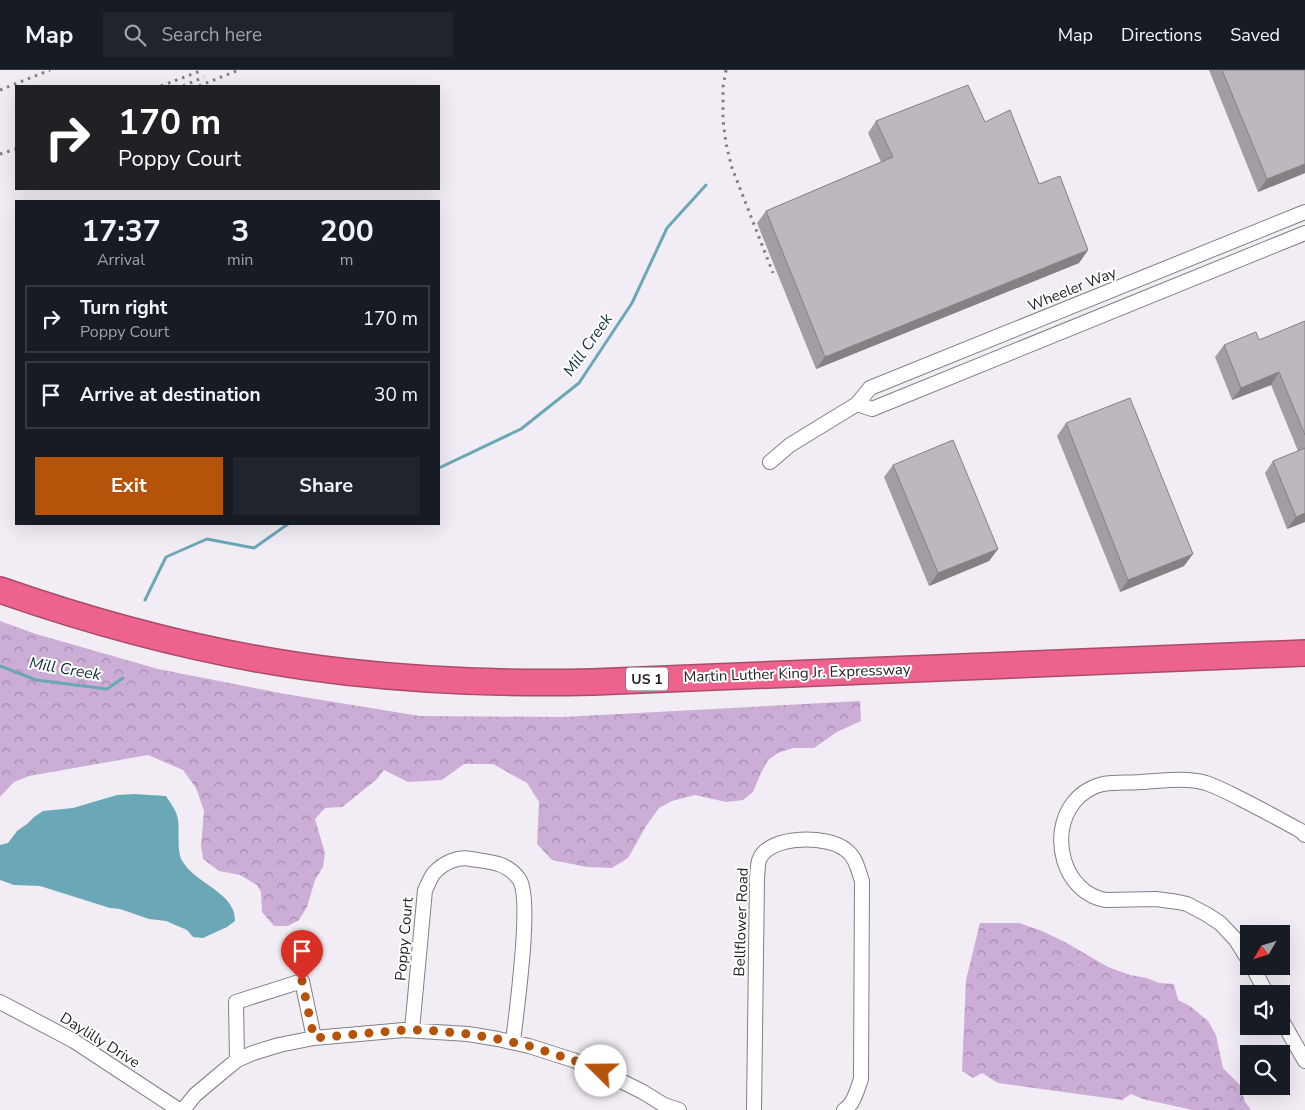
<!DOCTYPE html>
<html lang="en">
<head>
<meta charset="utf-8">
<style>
  :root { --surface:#171b24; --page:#20242c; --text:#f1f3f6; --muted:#9ea1a6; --line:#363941; --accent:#b45309 }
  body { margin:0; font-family:"Nunito Sans",sans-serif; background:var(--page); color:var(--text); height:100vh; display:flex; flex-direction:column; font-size:19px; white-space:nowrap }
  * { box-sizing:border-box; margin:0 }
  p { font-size:16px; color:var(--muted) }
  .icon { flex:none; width:28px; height:28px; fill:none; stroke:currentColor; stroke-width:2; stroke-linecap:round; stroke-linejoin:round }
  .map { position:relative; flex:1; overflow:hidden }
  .side { position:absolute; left:15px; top:130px; width:425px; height:325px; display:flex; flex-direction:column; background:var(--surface); border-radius:0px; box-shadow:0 5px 20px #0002 }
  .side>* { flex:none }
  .hud { position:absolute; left:15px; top:15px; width:425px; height:105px; border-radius:0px; box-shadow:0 5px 20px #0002; background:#202124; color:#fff; overflow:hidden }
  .needle { width:32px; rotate:232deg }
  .fabs { position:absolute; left:1240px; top:855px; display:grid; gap:10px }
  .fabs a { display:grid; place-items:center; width:50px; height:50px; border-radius:0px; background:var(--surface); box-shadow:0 5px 20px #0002; font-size:25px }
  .pin { position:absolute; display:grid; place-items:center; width:42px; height:42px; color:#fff; margin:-51px -21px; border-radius:50% 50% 50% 0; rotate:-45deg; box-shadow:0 0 5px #0007 }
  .pin .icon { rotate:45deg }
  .me { position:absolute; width:55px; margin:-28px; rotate:292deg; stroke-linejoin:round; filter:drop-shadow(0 0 4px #0008) }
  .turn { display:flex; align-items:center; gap:18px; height:105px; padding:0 20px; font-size:22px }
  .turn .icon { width:65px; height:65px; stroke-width:2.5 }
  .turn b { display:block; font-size:35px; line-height:42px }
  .eta { display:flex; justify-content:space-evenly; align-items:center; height:85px; text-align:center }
  .eta b { font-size:30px; font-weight:700; line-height:35px }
  .button { display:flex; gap:10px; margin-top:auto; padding:10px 20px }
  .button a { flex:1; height:58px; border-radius:0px; background:var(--accent); color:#fff; font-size:20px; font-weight:700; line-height:58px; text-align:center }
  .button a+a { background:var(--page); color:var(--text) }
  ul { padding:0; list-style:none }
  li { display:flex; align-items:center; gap:15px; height:68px; margin:0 10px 8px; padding:0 10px; border:2px solid var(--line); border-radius:0px }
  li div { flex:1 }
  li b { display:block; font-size:19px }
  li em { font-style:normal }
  header { display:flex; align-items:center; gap:30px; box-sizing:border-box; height:70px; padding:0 25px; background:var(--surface); border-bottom:1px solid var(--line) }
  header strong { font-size:24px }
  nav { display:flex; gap:28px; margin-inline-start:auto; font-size:18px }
  .search { width:350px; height:45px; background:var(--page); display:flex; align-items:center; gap:12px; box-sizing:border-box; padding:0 18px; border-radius:0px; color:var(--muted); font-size:19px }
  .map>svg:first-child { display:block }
  .forest { fill:url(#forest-crowns) }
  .water { fill:#6ba8b7 }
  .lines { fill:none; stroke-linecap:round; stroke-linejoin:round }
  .stream { stroke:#6ba8b7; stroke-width:3 }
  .minor-casing { stroke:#837f85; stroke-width:16 }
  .motorway-casing { stroke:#a74c69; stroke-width:28 }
  .minor { stroke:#fff; stroke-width:14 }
  .motorway { stroke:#ee638e; stroke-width:25 }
  .rail { stroke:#807c81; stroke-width:3; stroke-dasharray:2.5 5; stroke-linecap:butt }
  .wall { fill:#a39da3 }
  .shaded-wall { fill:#858084 }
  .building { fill:#beb7bd; stroke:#858084 }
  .route { stroke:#b45309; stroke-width:9; stroke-dasharray:0 16.2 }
  .labels { text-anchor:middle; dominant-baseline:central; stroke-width:4; stroke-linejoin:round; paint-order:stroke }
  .shield { fill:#fff; stroke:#656466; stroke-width:1 }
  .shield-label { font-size:14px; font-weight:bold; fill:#232124 }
  .street-label { font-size:15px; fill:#232124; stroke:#fff }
  .water-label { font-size:16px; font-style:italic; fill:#113037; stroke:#fff }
</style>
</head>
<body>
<header>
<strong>Map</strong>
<div class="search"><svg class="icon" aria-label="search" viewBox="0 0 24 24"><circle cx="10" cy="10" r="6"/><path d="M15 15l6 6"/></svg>Search here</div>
<nav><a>Map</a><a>Directions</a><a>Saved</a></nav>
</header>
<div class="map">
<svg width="1305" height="1040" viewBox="0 0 1305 1040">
  <defs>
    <pattern id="forest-crowns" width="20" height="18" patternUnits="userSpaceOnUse" patternTransform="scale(1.25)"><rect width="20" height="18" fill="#ccadd6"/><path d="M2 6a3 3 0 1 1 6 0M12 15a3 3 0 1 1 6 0" fill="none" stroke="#a58cad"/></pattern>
  </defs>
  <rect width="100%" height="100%" fill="#f2edf4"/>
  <!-- forest -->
  <path class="forest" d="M 0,551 L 36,564 L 158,599 L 285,624 L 420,646 L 563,647 L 860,631 L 861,651 L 837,662 L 814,678 L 793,678 L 778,683 L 768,690 L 761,703 L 753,722 L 743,730 L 726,732 L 695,725 L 672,731 L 659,738 L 646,756 L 628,788 L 612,798 L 587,797 L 552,790 L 537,774 L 539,732 L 527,713 L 493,694 L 464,694 L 442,710 L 408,712 L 384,700 L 376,710 L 342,737 L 325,738 L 315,749 L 325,783 L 323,797 L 315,810 L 307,837 L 299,850 L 288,856 L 274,856 L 262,842 L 261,822 L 257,815 L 240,805 L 219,801 L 203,789 L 201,776 L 204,741 L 196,718 L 183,700 L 148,685 L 29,706 L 14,712 L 0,727 Z
    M 980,853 L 1019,853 L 1042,861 L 1065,872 L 1108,897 L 1130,905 L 1147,908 L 1159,913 L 1174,914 L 1178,930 L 1190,936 L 1208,951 L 1216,965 L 1223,998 L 1240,1015 L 1245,1032 L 1251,1040 L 1192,1040 L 1143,1029 L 1131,1024 L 1122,1030 L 998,1013 L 982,1003 L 973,1008 L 962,1001 L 966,910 Z"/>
  <!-- water -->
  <path class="water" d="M 134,724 L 166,726 C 171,734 177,741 178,750 C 180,762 176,782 183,792 C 196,814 236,823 235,851 L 227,857 L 203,868 L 193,867 L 187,860 L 166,851 L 149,849 L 120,839 L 110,838 L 40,816 L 14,815 L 0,810 L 0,775 L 8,773 L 17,761 L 27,754 L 34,747 L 43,741 L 73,738 L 117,725 Z"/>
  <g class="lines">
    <!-- stream -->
    <path class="stream" d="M 439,398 L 521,359 L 579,313 L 632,233 L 667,158 L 706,115
      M 145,530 L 166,487 L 207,469 L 254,478 L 288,454
      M 0,596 L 36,610 L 107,619 L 123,608"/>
    <defs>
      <path id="minor" d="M 857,334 L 872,339 L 1305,163
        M 770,392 L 790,375 L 857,334 L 870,318 L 1305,142
        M 1249,891 L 1236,870 L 1220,853 L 1206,844 L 1187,834 L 1178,832 L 1156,829 L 1106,830 C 1063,823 1048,764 1074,732 C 1081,723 1093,716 1103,714 C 1115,712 1128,713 1141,712 C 1162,711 1185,707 1206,713 C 1218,717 1229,723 1241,729 C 1261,739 1281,750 1301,761 L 1305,765
        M 1252,896 L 1267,924
        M 0,932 L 74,971 L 179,1040
        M 1281,949 L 1305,991
        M 412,960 L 425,820 C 428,815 430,808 434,803 C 443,793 458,786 471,789 C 490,792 507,792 519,809 C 533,828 516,943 513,972
        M 237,990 L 236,932 L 302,911 L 314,968
        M 183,1040 L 195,1025 L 220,1004 L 237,990 L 253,983 L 279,975 L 314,968 L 404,960 L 468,964 L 498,969 L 529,976 L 573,990 L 601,1001 L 643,1022 L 664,1035 L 679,1040
        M 754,1040 L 757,808 C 758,802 757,793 760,788 C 771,765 828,765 846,780 C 856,787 858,800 862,811 L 861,1009 C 857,1020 854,1034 844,1040"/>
      <path id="motorway" d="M 0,520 C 112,559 229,589 347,602 C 429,611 511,614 593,612 L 1305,583"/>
    </defs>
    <!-- minor casing -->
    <use href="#minor" class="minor-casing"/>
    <!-- motorway casing -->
    <use href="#motorway" class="motorway-casing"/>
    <!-- minor -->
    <use href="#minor" class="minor"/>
    <!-- motorway -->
    <use href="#motorway" class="motorway"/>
    <!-- rail -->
    <path class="rail" d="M 726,0 L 723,17 L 723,50 L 726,74 L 732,98 L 773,203
      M 161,16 L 203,0
      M 183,16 L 204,7
      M 199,16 L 239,0
      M 0,20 L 50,0
      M 0,84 L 16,79"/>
  </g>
  <!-- wall -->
  <path class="wall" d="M 1209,0 L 1305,0 L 1305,103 L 1258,122 Z
    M 876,51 L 985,52 L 1039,114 L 1088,180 L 1079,193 L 816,299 L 757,153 L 766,141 L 881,92 L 868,63 Z
    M 1305,251 L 1305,452 L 1287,459 L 1265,403 L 1273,391 L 1298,381 L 1271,315 L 1232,330 L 1215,287 L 1224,275 L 1259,270 Z
    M 1066,353 L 1184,496 L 1120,522 L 1057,366 Z
    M 893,395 L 998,479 L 989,491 L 929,516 L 884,407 Z"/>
  <!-- shaded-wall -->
  <path class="shaded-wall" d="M 1305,94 L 1305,103 L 1258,122 L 1267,109 Z
    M 1088,180 L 1079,193 L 816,299 L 825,287 Z
    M 1279,302 L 1271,315 L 1232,330 L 1241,318 Z
    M 1305,443 L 1305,452 L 1287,459 L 1296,447 Z
    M 998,479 L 989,491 L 929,516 L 938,503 Z
    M 1193,484 L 1184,496 L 1120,522 L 1128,510 Z"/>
  <!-- building -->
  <path class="building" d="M 1222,0 L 1305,0 L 1305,94 L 1267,109 Z
    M 968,15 L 985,52 L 1010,40 L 1039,114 L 1060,106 L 1088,180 L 825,287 L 766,141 L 893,87 L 876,51 Z
    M 1305,251 L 1305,365 L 1279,302 L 1241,318 L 1224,275 L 1256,262 L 1259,270 Z
    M 1130,328 L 1193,484 L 1128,510 L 1066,353 Z
    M 953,370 L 998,479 L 938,503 L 893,395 Z
    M 1305,378 L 1305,443 L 1296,447 L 1273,391 Z"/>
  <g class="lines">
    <!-- route -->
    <path class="route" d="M 302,911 L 314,968 L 404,960 L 426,960 L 468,964 L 498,969 L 529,976 L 573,990 L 601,1001"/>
  </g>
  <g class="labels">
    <!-- shield labels -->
    <rect class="shield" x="626" y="597.5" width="42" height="23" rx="4"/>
    <g class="shield-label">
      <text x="647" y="609">US 1</text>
    </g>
    <!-- street labels -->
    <g class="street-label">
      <text transform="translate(1072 219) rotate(-22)">Wheeler Way</text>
      <text transform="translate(797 603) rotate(-2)">Martin Luther King Jr. Expressway</text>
      <text transform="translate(741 852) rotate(-88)">Bellflower Road</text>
      <text transform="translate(404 869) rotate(-85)">Poppy Court</text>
      <text transform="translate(100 970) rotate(32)">Daylilly Drive</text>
    </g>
    <!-- water labels -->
    <g class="water-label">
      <text transform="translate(588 275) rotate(-55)">Mill Creek</text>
      <text transform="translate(65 599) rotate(10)">Mill Creek</text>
    </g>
  </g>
</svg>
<div class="fabs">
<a><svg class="needle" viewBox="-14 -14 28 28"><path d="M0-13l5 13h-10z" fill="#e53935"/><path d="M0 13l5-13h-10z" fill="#9ea1a6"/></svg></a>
<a><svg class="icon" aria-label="sound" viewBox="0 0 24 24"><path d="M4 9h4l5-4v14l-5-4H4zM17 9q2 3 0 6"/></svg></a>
<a><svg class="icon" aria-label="search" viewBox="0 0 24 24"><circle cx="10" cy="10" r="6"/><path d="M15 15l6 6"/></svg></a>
</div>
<div class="pin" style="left:302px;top:911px;background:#d93025"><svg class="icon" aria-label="arrive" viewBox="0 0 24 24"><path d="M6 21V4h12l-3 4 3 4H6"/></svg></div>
<svg class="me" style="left:601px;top:1001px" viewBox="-20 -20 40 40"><circle r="19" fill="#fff"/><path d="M0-13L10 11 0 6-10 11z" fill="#b45309"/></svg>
<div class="hud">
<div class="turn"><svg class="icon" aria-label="right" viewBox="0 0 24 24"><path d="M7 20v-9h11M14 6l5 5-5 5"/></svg><div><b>170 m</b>Poppy Court</div></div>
</div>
<section class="side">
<div class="eta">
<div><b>17:37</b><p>Arrival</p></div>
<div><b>3</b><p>min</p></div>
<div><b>200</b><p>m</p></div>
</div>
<ul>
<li><svg class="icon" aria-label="right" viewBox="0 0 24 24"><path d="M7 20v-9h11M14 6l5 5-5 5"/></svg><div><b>Turn right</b><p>Poppy Court</p></div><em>170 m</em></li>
<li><svg class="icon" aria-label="arrive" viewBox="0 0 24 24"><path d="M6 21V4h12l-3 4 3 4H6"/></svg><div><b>Arrive at destination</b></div><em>30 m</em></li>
</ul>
<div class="button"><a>Exit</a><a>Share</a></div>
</section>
</div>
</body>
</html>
